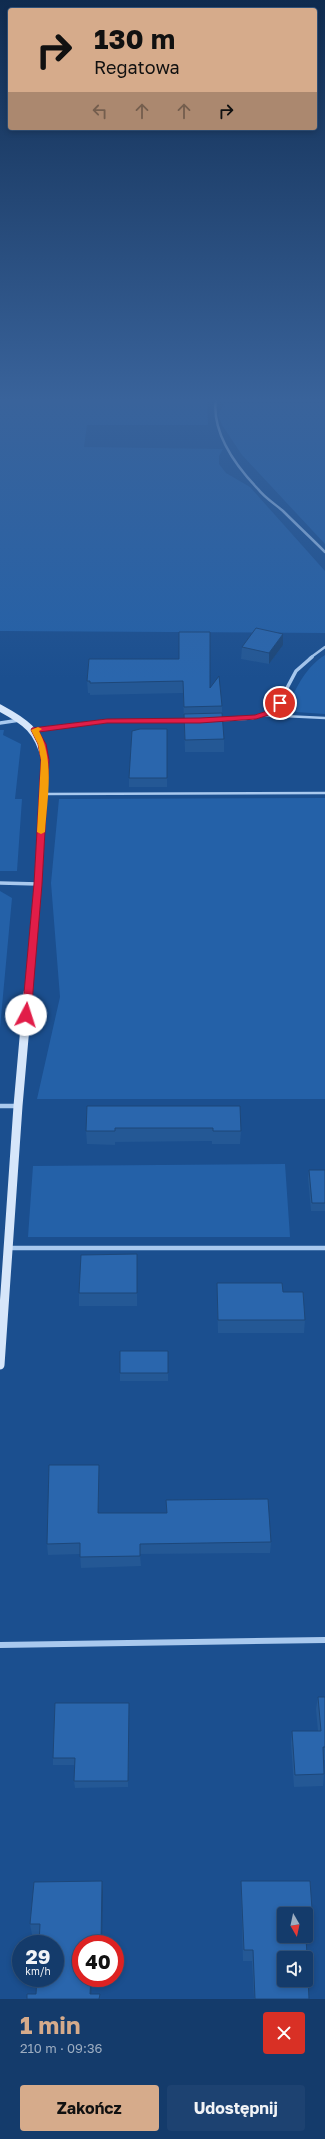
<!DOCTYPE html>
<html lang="pl">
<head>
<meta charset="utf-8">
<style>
  :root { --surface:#143b6b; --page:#1d4271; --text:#f1f3f6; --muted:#9dadc1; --line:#33557e; --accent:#d6ab8b }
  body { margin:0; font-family:"Golos Text",sans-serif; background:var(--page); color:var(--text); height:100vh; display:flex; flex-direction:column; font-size:15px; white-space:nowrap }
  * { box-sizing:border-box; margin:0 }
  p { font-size:13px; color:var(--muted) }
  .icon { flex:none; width:22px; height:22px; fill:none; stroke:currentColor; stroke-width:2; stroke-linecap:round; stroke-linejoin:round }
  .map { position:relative; height:1999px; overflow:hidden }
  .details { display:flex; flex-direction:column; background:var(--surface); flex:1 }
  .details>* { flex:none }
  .guide { position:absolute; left:8px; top:8px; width:309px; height:122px; border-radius:4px; box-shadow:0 2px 6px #0003,0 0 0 1px var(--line); background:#d6ab8b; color:#111; overflow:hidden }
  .needle { width:26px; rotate:171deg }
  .tools { position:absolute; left:277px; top:1907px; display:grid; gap:8px }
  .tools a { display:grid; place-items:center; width:36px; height:36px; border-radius:4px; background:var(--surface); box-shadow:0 2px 6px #0003,0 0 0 1px var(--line); font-size:20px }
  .speed { position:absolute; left:12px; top:1935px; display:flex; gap:8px; font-size:20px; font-weight:700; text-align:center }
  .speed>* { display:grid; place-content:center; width:52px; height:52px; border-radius:50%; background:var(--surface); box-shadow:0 2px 6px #0003,0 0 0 1px var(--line); line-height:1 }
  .speed small { font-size:10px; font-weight:400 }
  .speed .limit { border:6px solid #d22; background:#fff; color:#111 }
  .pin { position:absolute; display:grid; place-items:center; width:34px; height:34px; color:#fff; margin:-17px; border:2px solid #fff; border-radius:50%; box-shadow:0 1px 4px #0007 }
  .me { position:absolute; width:44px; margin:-22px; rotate:5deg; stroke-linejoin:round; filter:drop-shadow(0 0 3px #0008) }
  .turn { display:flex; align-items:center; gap:14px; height:84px; padding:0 20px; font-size:18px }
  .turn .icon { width:52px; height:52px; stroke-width:2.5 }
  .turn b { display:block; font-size:28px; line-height:34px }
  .lanes { display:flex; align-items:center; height:38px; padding:0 20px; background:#0003; justify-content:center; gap:20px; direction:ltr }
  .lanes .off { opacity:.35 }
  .round { display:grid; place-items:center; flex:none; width:42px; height:42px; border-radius:4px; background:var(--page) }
  .summary { display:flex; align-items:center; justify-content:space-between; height:68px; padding:0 20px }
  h1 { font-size:24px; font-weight:700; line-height:30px; color:var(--accent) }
  .primary-button { display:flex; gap:8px; margin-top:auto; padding:8px 20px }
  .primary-button a { flex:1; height:46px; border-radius:4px; background:var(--accent); color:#111; font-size:16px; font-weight:700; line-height:46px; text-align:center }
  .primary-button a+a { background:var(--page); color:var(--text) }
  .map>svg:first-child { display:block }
  .green { fill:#2461a8 }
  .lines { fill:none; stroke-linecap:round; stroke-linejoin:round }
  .lane { stroke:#a9c9ee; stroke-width:2.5 }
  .street-far3 { stroke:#a9c9ee; stroke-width:2.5 }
  .street-far2 { stroke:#a9c9ee; stroke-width:3.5 }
  .street-far1 { stroke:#a9c9ee; stroke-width:4.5 }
  .street { stroke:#a9c9ee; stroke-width:6 }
  .secondary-far1 { stroke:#d6e6fa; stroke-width:7 }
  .secondary { stroke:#d6e6fa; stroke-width:9 }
  .wall { fill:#245895; fill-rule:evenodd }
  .shaded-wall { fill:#1d4779 }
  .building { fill:#2a66ad; stroke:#1d4779; fill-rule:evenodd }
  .route { fill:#e11d48; stroke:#92132f }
  .slow { fill:#f59e0b }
</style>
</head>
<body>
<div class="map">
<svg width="325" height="1999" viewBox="0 0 325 1999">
  <rect width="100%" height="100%" fill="#1b4f8f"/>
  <!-- green -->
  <path class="green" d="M 0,398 L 207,398 L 208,425 L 87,425 L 84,447 L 223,449 L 219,456 L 219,464 L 226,473 L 250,487 L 325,571 L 325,633 L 0,631 Z
    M 325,403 L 325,544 L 242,455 L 222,425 L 218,415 L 224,404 Z
    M 325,655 L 325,714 L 296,712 L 288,706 C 297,686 306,667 325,655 Z
    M 0,730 L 4,730 L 3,735 L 21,744 L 15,799 L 22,799 L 17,871 L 0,871 Z
    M 325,798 L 325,1099 L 37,1099 L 60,997 L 51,883 L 59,799 Z
    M 0,891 L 12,898 L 0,1028 Z
    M 285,1164 L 290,1237 L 28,1237 L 33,1166 Z"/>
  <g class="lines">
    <!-- lane -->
    <path class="lane" d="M 263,715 L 325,718
      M 43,794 L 325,793"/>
    <!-- street-far3 -->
    <path class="street-far3" d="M 216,398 C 211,432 235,465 258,489 C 265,498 275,504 283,511 C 297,525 311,538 325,552
      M 310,658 L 325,647"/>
    <!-- street-far2 -->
    <path class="street-far2" d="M 218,720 L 252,718 L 270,712 L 279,703 L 296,671 L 312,657
      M 0,723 L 20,720
      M 34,730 L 107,721 L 189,721
      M 0,883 L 38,884"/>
    <!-- street-far1 -->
    <path class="street-far1" d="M 0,1106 L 18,1106
      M 8,1248 L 325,1248"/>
    <!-- street -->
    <path class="street" d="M 0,1645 L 325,1640"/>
    <!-- secondary-far1 -->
    <path class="secondary-far1" d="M 0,708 C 26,722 38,730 45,760 L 38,884 L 28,994"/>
    <!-- secondary -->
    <path class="secondary" d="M 0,1365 L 18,1106 L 28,993"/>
  </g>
  <!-- wall -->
  <path class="wall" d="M 283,634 L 283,645 L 269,664 L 241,659 L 242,647 Z
    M 89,659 L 210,688 L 222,706 L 222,713 L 224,739 L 224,752 L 185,752 L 183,693 L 90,695 L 90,693 L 88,693 L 87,681 Z
    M 167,729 L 167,787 L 129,787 L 129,778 Z
    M 87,1106 L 241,1131 L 240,1144 L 212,1144 L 212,1141 L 115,1142 L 115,1145 L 87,1144 L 86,1131 Z
    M 309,1170 L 325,1170 L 325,1211 L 311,1211 L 308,1178 Z
    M 137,1254 L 137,1306 L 79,1306 L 79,1293 Z
    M 217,1283 L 283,1292 L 305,1320 L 304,1333 L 218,1333 L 217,1296 Z
    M 168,1351 L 168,1381 L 120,1381 L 120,1373 Z
    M 99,1465 L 99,1475 L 98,1513 L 271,1542 L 270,1553 L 140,1554 L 141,1566 L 81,1568 L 80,1554 L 48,1555 L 47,1544 Z
    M 318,1697 L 325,1697 L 325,1760 L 324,1760 L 324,1774 L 323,1786 L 294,1787 L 291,1743 L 292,1731 L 318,1731 L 316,1709 Z
    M 129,1703 L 128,1787 L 75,1788 L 74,1781 L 75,1765 L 53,1765 L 53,1758 Z
    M 102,1881 L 103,1892 L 81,1944 L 81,1978 L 92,1978 L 91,1994 L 36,1994 L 39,1935 L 32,1935 L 30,1924 Z
    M 241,1881 L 310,1881 L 313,1923 L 312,1934 L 306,1934 L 306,1914 L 284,1914 L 284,1936 L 306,1936 L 309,1999 L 254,1999 L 252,1961 L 243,1961 L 241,1893 ZM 284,1958 L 306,1958 L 306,1980 L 284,1980 Z"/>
  <!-- shaded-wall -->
  <path class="shaded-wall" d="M 283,634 L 283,645 L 269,664 L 269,653 Z
    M 99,1465 L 99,1475 L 98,1524 L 98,1513 Z
    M 102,1881 L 103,1892 L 102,1944 L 101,1944 Z
    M 91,1978 L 92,1978 L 91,1999 L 90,1994 Z"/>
  <!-- building -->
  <path class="building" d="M 256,628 L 283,634 L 269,653 L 242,647 Z
    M 179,632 L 210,632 L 210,688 L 219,676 L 222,706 L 184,707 L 183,681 L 90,683 L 90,681 L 87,681 L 89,659 L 179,659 Z
    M 222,713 L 224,739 L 185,740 L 184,714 Z
    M 140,729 L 167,729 L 167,778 L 129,778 L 132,731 Z
    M 87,1106 L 240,1106 L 241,1131 L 213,1131 L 213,1128 L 115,1128 L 115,1131 L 86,1131 Z
    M 309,1170 L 325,1170 L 325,1203 L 312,1203 Z
    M 137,1254 L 137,1293 L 79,1293 L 81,1255 Z
    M 217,1283 L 282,1283 L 283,1292 L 303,1292 L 305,1320 L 218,1320 Z
    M 120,1351 L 168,1351 L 168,1373 L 120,1373 Z
    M 49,1465 L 99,1465 L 98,1513 L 167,1513 L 166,1500 L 268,1499 L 271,1542 L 140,1544 L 140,1556 L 80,1557 L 80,1543 L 47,1544 Z
    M 318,1697 L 325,1697 L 325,1747 L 323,1747 L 324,1774 L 295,1775 L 292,1731 L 321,1731 Z
    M 55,1703 L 129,1703 L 128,1781 L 74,1781 L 75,1758 L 53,1758 Z
    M 102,1881 L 101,1944 L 81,1944 L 81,1978 L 91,1978 L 90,1994 L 100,1994 L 99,1999 L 27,1999 L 27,1994 L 36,1994 L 37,1978 L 55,1978 L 55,1944 L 39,1944 L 40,1924 L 30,1924 L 34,1882 Z
    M 241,1881 L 310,1881 L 313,1923 L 306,1923 L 306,1914 L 284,1914 L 284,1936 L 306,1936 L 309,1999 L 255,1999 L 253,1950 L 244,1950 ZM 284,1958 L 306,1958 L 306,1980 L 284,1980 Z"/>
  <!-- sky -->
  <linearGradient id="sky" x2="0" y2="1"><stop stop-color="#0f2b4f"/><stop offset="0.59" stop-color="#39639b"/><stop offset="1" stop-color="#39639b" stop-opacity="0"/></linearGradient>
  <rect width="325" height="678" fill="url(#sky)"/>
  <!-- route -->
  <path class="route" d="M 280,701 L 283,703 L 272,714 L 256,719 L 200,723 L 107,723 L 39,732 L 46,744 L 49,760 L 42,884 L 31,1015 L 26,1018 L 23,1017 L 22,1015 L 34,884 L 41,760 L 38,744 L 31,730 L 32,728 L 107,719 L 200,718 L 255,715 L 267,711 Z"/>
  <!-- slow -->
  <path class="slow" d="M 38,727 L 42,729 L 39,731 C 55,761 47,799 45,832 L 41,834 L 37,832 L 41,760 L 38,744 L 31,730 Z"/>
</svg>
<div class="tools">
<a><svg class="needle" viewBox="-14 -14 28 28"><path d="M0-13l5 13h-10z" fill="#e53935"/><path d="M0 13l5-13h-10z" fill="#9dadc1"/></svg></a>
<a><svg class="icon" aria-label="sound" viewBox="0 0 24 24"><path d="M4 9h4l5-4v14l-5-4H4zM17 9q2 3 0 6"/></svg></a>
</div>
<div class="speed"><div>29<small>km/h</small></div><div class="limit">40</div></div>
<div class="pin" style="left:280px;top:703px;background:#d93025"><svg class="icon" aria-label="arrive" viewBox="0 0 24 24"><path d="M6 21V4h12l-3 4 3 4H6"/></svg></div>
<svg class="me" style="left:26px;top:1015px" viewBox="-20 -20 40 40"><circle r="19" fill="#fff"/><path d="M0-13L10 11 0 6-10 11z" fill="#e11d48"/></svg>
<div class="guide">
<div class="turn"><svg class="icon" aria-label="right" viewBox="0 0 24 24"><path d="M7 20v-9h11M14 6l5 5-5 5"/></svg><div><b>130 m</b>Regatowa</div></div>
<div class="lanes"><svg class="icon off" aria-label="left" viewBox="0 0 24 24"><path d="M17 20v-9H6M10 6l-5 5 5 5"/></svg><svg class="icon off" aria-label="ahead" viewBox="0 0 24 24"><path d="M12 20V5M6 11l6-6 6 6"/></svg><svg class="icon off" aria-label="ahead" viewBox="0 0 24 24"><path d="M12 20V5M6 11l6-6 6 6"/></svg><svg class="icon" aria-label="right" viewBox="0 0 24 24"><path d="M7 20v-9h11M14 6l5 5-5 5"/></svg></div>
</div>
</div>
<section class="details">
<div class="summary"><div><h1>1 min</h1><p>210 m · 09:36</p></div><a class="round" style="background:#d93025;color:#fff"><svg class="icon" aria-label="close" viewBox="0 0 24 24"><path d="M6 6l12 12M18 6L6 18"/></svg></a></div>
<div class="primary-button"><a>Zakończ</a><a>Udostępnij</a></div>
</section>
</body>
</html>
